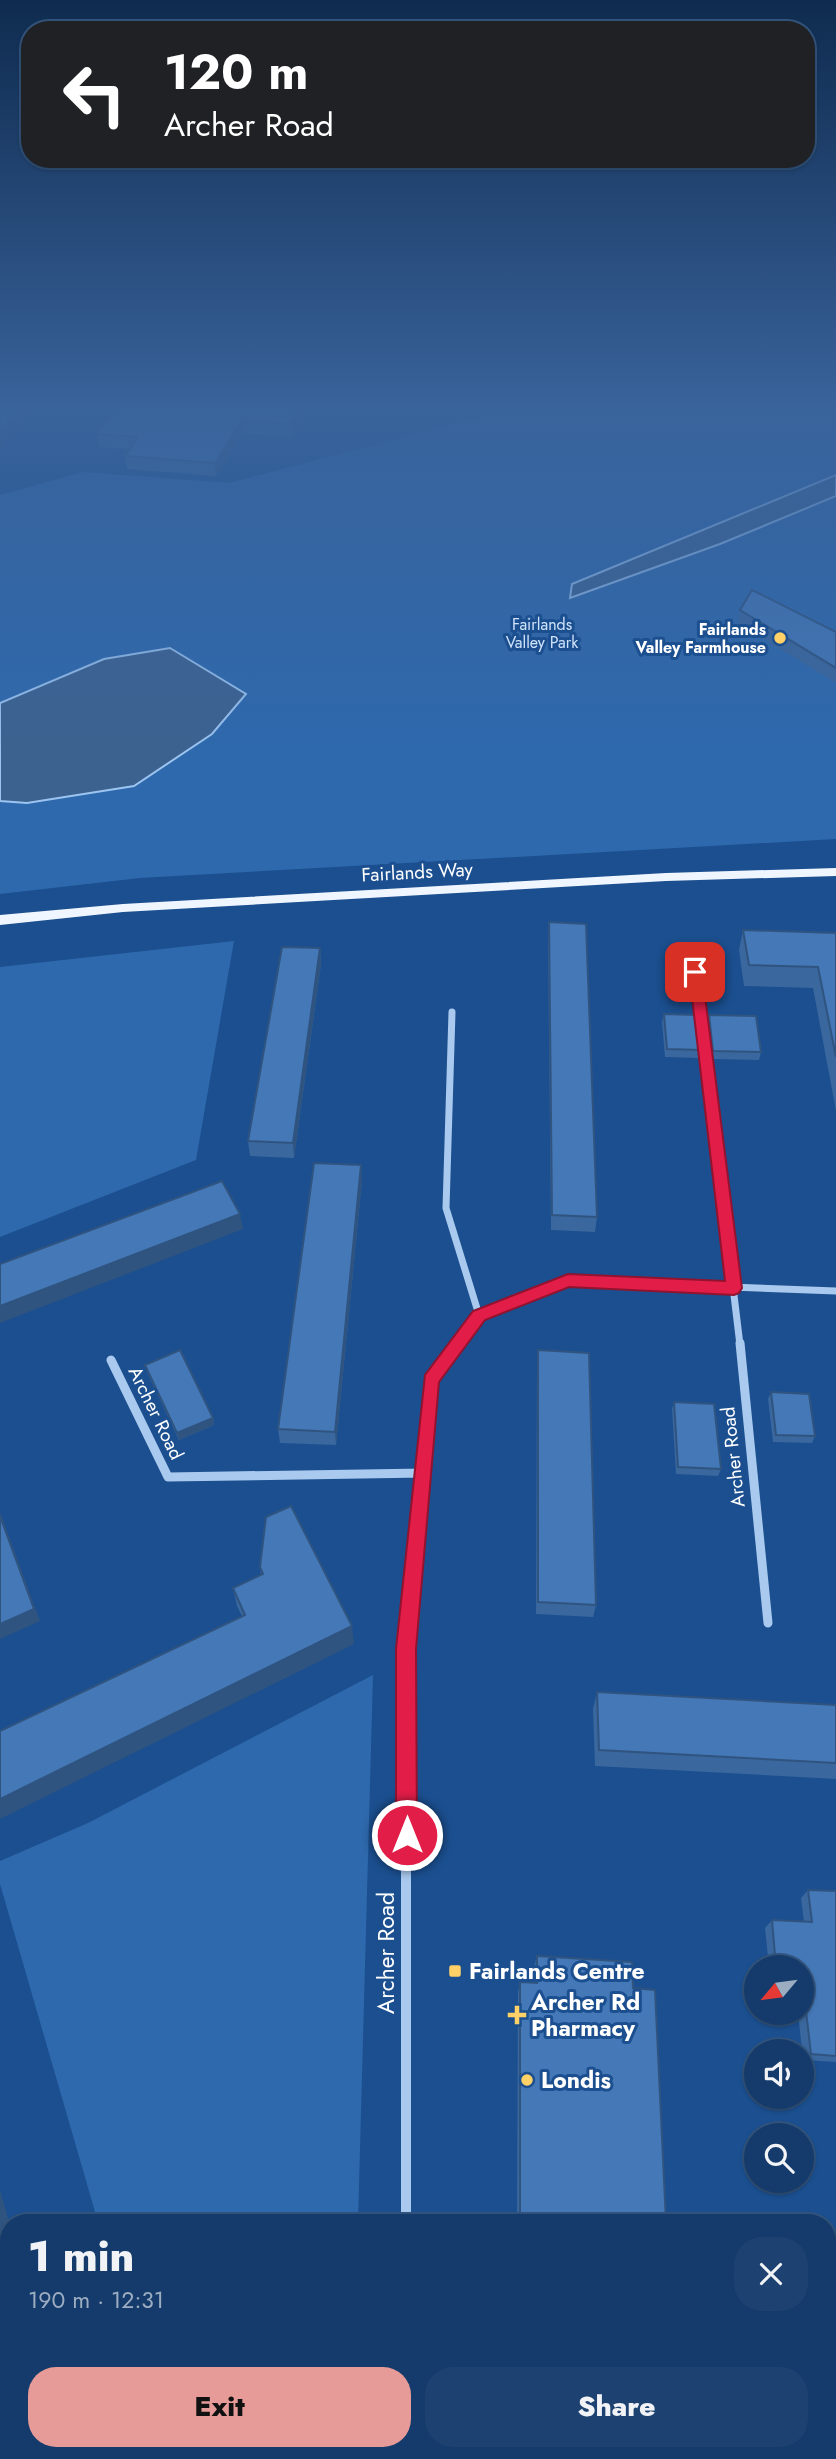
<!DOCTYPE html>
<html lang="en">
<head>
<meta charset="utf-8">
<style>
  :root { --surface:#143b6b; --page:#1d4271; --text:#f1f3f6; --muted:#9dadc1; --line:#33557e; --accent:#e69b98 }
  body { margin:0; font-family:Jost,sans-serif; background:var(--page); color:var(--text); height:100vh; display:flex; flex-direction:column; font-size:26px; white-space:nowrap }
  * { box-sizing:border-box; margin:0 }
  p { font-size:23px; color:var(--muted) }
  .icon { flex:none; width:38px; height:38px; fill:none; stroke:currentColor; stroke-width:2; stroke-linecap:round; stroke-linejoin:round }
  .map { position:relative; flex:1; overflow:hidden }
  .side { position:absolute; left:0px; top:2214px; width:836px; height:247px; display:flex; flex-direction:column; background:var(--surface); border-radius:28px 28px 0 0; box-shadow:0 2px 5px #0004,0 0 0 2px var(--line) }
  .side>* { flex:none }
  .banner { position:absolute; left:21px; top:21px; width:794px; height:147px; border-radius:28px; box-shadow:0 2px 5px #0004,0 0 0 2px var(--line); background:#202124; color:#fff; overflow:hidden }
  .needle { width:46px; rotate:241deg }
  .tools { position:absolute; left:744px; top:1955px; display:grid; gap:14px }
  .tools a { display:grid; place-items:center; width:70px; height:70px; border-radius:50%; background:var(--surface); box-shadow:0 2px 5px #0004,0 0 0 2px var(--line); font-size:35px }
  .pin { position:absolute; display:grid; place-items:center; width:60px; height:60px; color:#fff; margin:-30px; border-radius:14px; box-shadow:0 4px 10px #0006 }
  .me { position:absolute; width:77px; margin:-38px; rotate:0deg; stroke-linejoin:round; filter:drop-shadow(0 0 5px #0008) }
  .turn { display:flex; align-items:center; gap:24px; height:147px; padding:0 28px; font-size:32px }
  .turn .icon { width:91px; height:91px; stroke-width:2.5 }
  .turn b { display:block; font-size:49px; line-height:60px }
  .round { display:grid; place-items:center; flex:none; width:74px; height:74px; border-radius:28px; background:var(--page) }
  .summary { display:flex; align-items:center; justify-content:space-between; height:119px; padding:0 28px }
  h1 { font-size:42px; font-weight:800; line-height:52px }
  .cta { display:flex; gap:14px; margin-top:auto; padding:14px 28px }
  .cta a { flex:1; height:80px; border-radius:28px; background:var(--accent); color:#111; font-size:28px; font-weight:800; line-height:80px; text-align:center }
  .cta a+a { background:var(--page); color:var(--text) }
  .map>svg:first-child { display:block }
  .green { fill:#2e69ad }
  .water { fill:#3c6290; stroke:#9cc4f0; stroke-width:2 }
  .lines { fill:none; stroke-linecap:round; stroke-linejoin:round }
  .minor-far2 { stroke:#a9c9ee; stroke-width:7 }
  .minor-far1 { stroke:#a9c9ee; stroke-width:9 }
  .minor { stroke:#a9c9ee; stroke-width:10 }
  .primary { fill:#f0f6ff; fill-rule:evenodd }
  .wall { fill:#3a679d }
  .shaded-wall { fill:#305480 }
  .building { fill:#4478b7; stroke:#305480; stroke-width:2 }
  .route { fill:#e11d48; stroke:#92132f; stroke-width:2 }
  .poi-dot { fill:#ffd166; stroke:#1b4f8f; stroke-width:2.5 }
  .labels { text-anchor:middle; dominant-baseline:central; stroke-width:6; stroke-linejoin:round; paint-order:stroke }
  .far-park-label { font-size:16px; fill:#cfe3fa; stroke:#1b4f8f }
  .far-poi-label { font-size:16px; font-weight:bold; fill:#fff; stroke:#1b4f8f; text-anchor:end }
  .street-label { font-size:19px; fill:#fff; stroke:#1b4f8f }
  .near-street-label { font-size:23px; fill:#fff; stroke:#1b4f8f }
  .near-poi-label { font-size:23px; font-weight:bold; fill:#fff; stroke:#1b4f8f; text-anchor:start }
</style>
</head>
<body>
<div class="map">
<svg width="836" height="2459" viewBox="0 0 836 2459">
  <rect width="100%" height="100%" fill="#1b4f8f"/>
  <!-- green -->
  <path class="green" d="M 503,411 L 836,411 L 836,839 L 140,878 L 0,894 L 0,495 L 83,472 L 229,483 Z
    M 234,941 L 196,1160 L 0,1237 L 0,967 Z
    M 373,1675 L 358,2222 L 98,2222 L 0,1884 L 0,1861 L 88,1823 Z
    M 164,2452 L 352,2452 L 352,2459 L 167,2459 Z"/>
  <!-- water -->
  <path class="water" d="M 836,475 L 836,496 L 720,544 L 570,598 L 572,584 Z
    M 170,648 L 246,694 L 212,734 L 134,786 L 27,803 L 0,801 L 0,703 L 104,659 Z"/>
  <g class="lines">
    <!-- minor-far2 -->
    <path class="minor-far2" d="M 695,972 L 740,1345
      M 452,1012 L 446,1208 L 479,1315
      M 457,1345 L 479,1315 L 568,1281 L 836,1291"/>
    <!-- minor-far1 -->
    <path class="minor-far1" d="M 740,1343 L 768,1623
      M 111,1360 L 168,1477 L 424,1473
      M 406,1836 L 406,1649 L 431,1380 L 458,1343"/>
    <!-- minor -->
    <path class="minor" d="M 406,1835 L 406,2222
      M 405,2452 L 405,2459"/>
    <!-- primary -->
    <path class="primary" d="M 836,868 L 836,876 L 666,881 L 123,912 L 0,925 L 0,915 L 123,904 L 666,873 Z"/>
  </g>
  <!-- wall -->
  <path class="wall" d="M 57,411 L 307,411 L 292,437 L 242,433 L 216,476 L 127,469 L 125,456 L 130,449 L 99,447 L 97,434 L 111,414 Z
    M 740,610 L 836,632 L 836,683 L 738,623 Z
    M 549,922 L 597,1217 L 595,1232 L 551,1230 L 548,938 Z
    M 743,930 L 836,933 L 836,1111 L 813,988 L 744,986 L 739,950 Z
    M 320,948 L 321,964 L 294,1158 L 250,1156 L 248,1141 Z
    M 664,1014 L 701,1050 L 699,1058 L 665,1057 L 662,1022 Z
    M 709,1015 L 761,1052 L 759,1060 L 712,1059 L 707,1023 Z
    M 362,1180 L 336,1445 L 280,1443 L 278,1429 Z
    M 538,1350 L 596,1605 L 593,1617 L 536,1614 L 537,1365 Z
    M 145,1365 L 213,1418 L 214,1425 L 179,1440 L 147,1372 Z
    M 771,1392 L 815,1436 L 812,1443 L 773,1442 L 768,1399 Z
    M 674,1402 L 721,1469 L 718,1476 L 676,1474 L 672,1409 Z
    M 260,1567 L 354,1644 L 242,1616 L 237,1606 L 233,1588 L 261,1575 Z
    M 597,1692 L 836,1705 L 836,1779 L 595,1766 L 593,1709 Z
    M 808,1890 L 836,1891 L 836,2062 L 803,2060 L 798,2012 L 802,2012 L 802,1967 L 769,1967 L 765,1928 L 772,1920 L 804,1922 L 801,1898 Z
    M 537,1956 L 633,1988 L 666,2222 L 517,2222 L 518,1992 L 520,1982 L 534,1982 L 534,1967 Z
    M 828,2292 L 836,2292 L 836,2459 L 832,2459 L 828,2418 Z"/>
  <!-- shaded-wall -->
  <path class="shaded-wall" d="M 19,411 L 32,411 L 0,448 L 0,432 Z
    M 299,411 L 307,411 L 292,437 L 291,424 Z
    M 241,421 L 242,433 L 216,476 L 215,463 Z
    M 320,948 L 321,964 L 294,1158 L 293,1143 Z
    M 361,1165 L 362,1180 L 336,1445 L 335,1432 Z
    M 240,1214 L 243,1229 L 0,1323 L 0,1306 Z
    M 213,1418 L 214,1425 L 179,1440 L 177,1433 Z
    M 0,1512 L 40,1621 L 0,1639 Z
    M 352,1626 L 354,1644 L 0,1819 L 0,1799 Z
    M 0,2190 L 9,2222 L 9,2259 L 0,2226 Z
    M 60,2452 L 71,2452 L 73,2459 L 62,2459 Z"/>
  <!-- building -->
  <path class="building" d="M 0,411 L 19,411 L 0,432 Z
    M 114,411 L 299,411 L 291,424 L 241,421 L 215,463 L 125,456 L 138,437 L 97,434 Z
    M 752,590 L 836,632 L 836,668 L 740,610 Z
    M 549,922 L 586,924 L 597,1217 L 552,1215 Z
    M 743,930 L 836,933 L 836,1057 L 818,967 L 749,965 Z
    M 282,947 L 320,948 L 293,1143 L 248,1141 Z
    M 664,1014 L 697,1015 L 701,1050 L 667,1049 Z
    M 709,1015 L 756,1016 L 761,1052 L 713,1051 Z
    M 314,1163 L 361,1165 L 335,1432 L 278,1429 Z
    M 222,1181 L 240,1214 L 0,1306 L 0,1264 Z
    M 180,1350 L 213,1418 L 177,1433 L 145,1365 Z
    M 538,1350 L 589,1353 L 596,1605 L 538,1602 Z
    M 771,1392 L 809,1394 L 815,1436 L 776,1435 Z
    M 674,1402 L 714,1404 L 721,1469 L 678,1467 Z
    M 291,1506 L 352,1626 L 0,1799 L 0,1731 L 245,1615 L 233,1588 L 263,1574 L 260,1567 L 266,1517 Z
    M 0,1516 L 34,1609 L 0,1624 Z
    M 597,1692 L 836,1705 L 836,1763 L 599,1750 Z
    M 808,1890 L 836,1891 L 836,2056 L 811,2054 L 805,2002 L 802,2002 L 802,1967 L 776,1967 L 772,1920 L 812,1922 Z
    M 537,1956 L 632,1962 L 633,1988 L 655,1990 L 666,2222 L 520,2222 L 520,1982 L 537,1983 Z
    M 0,2226 L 9,2259 L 9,2452 L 60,2452 L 62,2459 L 0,2459 Z
    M 828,2292 L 836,2292 L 836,2380 L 828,2299 Z"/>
  <!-- sky -->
  <linearGradient id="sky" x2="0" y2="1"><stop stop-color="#0f2b4f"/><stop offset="0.54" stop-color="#39639b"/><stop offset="1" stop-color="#39639b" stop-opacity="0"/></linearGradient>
  <rect width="836" height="755" fill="url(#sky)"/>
  <!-- route -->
  <path class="route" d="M 695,967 L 702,972 L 742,1288 L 739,1293 L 734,1295 L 569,1287 L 485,1320 L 439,1382 L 416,1649 L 417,1835 L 414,1843 L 407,1846 L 399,1843 L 396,1835 L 396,1649 L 425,1375 L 473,1311 L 568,1274 L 725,1281 L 689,972 Z"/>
  <!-- markers -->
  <g class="poi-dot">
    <circle cx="780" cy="638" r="7"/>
    <rect x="448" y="1964" width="14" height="14" rx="3.5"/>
    <path d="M513.5 2004.5h7v7h7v7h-7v7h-7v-7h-7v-7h7z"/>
    <circle cx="527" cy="2080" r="7"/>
  </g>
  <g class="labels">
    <!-- far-park labels -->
    <g class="far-park-label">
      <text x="542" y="624">Fairlands<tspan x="542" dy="18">Valley Park</tspan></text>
    </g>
    <!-- far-poi labels -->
    <g class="far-poi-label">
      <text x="766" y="629">Fairlands<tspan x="766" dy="18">Valley Farmhouse</tspan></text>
    </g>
    <!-- street labels -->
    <g class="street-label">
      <text transform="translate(417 872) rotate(-3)">Fairlands Way</text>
      <text transform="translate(156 1413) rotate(64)">Archer Road</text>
      <text transform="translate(733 1457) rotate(-96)">Archer Road</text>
    </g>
    <!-- near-street labels -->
    <g class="near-street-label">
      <text transform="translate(386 1953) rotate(-90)">Archer Road</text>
    </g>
    <!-- near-poi labels -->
    <g class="near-poi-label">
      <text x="469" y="1971">Fairlands Centre</text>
      <text x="531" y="2002">Archer Rd<tspan x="531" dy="26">Pharmacy</tspan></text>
      <text x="541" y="2080">Londis</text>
    </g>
  </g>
</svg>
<div class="tools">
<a><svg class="needle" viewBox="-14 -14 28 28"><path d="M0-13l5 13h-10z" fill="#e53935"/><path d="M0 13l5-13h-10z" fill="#9dadc1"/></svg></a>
<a><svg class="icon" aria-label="sound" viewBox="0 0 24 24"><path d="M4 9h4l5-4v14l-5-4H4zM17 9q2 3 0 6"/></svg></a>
<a><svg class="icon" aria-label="search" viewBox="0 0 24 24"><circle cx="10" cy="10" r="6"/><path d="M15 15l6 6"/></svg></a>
</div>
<div class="pin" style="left:695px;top:972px;background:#d93025"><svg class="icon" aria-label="arrive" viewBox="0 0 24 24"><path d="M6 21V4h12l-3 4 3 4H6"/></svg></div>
<svg class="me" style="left:407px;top:1835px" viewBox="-20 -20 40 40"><circle r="17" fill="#e11d48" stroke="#fff" stroke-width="3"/><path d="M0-11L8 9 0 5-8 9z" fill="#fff"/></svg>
<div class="banner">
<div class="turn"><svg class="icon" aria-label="left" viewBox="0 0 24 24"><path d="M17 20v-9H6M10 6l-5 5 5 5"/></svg><div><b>120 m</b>Archer Road</div></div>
</div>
<section class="side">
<div class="summary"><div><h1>1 min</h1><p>190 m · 12:31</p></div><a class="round"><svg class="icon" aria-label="close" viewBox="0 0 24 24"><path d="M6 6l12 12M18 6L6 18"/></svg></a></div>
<div class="cta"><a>Exit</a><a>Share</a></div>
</section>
</div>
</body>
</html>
